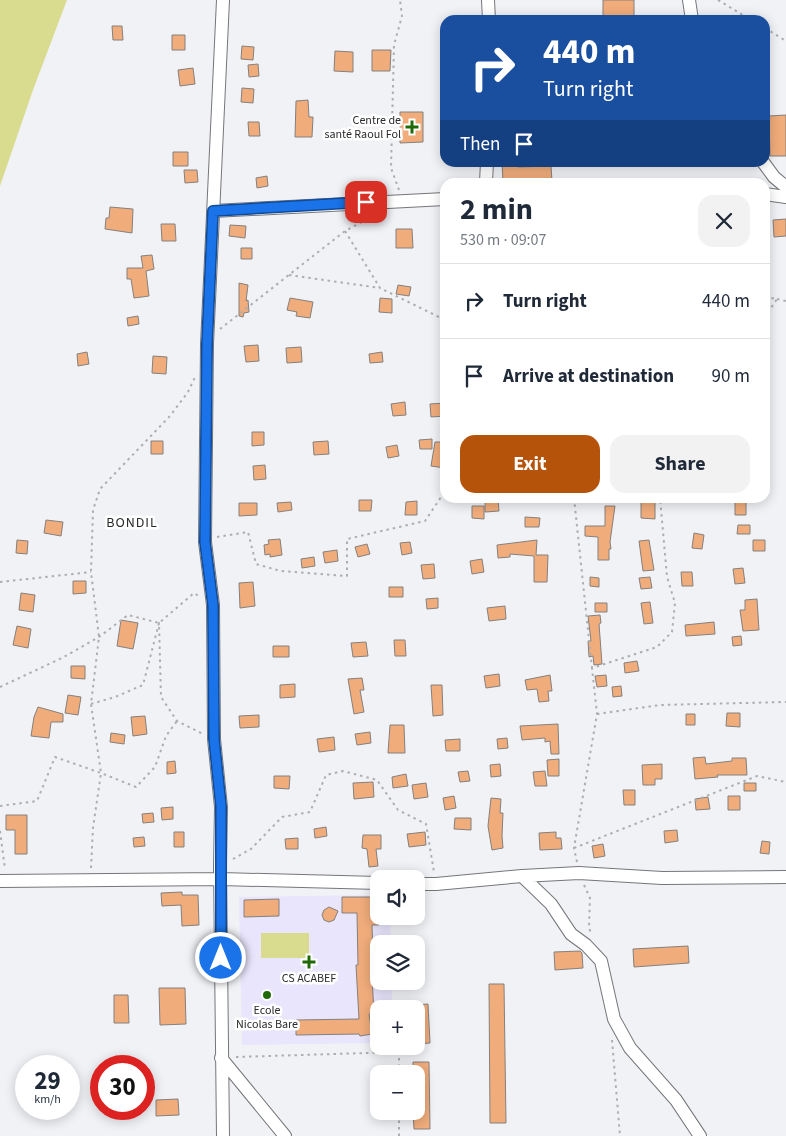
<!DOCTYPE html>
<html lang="en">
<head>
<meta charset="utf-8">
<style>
  :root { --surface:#fff; --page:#f2f2f3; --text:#1f2937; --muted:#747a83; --line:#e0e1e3; --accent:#b45309 }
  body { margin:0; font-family:"Source Sans 3",sans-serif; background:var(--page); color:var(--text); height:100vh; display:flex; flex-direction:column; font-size:19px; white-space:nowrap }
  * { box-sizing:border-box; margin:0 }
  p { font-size:16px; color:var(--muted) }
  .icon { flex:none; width:28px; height:28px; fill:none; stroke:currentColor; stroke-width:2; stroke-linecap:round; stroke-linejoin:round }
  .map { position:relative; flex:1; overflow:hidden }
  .sheet { position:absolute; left:440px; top:178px; width:330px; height:325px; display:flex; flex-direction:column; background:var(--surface); border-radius:15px; box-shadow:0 2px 12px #0003 }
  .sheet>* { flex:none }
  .hud { position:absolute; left:440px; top:15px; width:330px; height:152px; border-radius:15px; box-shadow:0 2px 12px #0003; background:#1a4fa0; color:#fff; overflow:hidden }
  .buttons { position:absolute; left:370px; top:870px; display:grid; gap:10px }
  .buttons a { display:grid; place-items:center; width:55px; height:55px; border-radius:10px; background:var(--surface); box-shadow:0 2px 12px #0003; font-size:25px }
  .speed { position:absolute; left:15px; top:1055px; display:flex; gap:10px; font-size:25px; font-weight:700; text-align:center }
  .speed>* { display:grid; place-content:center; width:65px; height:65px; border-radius:50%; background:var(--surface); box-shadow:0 2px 12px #0003; line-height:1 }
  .speed small { font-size:12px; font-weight:400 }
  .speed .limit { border:8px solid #d22; background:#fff; color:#111 }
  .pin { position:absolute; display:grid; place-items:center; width:42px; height:42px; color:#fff; margin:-21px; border-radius:10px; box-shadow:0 2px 8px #0006 }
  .me { position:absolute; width:55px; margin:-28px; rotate:0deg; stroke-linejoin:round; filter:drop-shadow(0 0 4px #0008) }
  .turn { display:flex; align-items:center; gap:18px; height:105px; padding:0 20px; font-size:22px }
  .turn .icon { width:65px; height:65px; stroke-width:2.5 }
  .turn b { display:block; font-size:35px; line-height:42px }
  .then { display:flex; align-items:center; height:48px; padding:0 20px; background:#0003; gap:10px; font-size:19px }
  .round { display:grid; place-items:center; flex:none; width:52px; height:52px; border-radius:15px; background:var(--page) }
  .summary { display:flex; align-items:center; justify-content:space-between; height:85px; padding:0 20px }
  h1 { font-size:30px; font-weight:700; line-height:38px }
  .button { display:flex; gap:10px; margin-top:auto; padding:10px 20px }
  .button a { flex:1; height:58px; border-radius:15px; background:var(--accent); color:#fff; font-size:20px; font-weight:700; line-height:58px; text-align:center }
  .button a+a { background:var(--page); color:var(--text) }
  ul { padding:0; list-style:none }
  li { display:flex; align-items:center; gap:15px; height:75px; padding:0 20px; border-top:1px solid var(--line) }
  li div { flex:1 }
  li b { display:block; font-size:19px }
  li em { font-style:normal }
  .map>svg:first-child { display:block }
  .medical { fill:#e8e5fc }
  .green { fill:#d9dc8f }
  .building { fill:#f0ac7b; stroke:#84807e }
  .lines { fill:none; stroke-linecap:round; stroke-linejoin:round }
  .minor-casing { stroke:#757679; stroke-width:14 }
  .path { stroke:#adaeb1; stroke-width:2; stroke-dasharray:2.5 4; stroke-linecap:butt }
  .minor { stroke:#fff; stroke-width:12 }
  .route-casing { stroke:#114b97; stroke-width:12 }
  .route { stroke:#1a73e8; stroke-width:9 }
  .poi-dot { fill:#1f6a06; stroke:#fff; stroke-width:2 }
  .labels { text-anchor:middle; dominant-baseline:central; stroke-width:5; stroke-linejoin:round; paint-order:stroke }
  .poi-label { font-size:12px; fill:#2a2b2c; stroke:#fff }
  .neighbourhood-label { font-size:14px; letter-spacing:1px; fill:#2a2b2c; stroke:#fff }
</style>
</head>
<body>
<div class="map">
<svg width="786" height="1136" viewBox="0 0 786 1136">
  <rect width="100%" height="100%" fill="#f1f2f6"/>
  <!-- medical -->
  <path class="medical" d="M 379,895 L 379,916 L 390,916 L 391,944 L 379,944 L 379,981 L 392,981 L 392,1009 L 379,1009 L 379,1043 L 242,1045 L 239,897 Z"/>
  <!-- green -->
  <path class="green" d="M 0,0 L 67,0 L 33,90 L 0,186 Z
    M 261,933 L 309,933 L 309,958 L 261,958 Z"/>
  <!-- building -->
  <path class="building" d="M 603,0 L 634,0 L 634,18 L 603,19 Z
    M 112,26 L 122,26 L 123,40 L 113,40 Z
    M 172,35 L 185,35 L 185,50 L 172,50 Z
    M 242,46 L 254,47 L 253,60 L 241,59 Z
    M 372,50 L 391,50 L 390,71 L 372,71 Z
    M 335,51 L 353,52 L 353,72 L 334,71 Z
    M 258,64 L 259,76 L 249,77 L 248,65 Z
    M 193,68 L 195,84 L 180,86 L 178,70 Z
    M 242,88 L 254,89 L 253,103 L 241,102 Z
    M 308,100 L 309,117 L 313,117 L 312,137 L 295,137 L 296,101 Z
    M 400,112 L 423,112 L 423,142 L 400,143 Z
    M 786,115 L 786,156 L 770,156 L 769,116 Z
    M 248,122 L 259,122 L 260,136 L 249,136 Z
    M 173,152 L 188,152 L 188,166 L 173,166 Z
    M 502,162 L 518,162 L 518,167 L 551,166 L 552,181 L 503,182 Z
    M 184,170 L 197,170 L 198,182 L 185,183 Z
    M 267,176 L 268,186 L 257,188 L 256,178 Z
    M 110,207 L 133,209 L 132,233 L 105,229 L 106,218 L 109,218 Z
    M 786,219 L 786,236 L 774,237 L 773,220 Z
    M 161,224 L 175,224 L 176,241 L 162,241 Z
    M 230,225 L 246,226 L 245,238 L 229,236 Z
    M 396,229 L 412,229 L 413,248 L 396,248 Z
    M 241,248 L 252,248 L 252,259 L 241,259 Z
    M 152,255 L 154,269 L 146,271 L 149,296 L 134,298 L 131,279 L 127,279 L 127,268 L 143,268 L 141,256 Z
    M 239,283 L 248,285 L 246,301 L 248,300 L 249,312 L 244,313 L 243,317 L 239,316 Z
    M 398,285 L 411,287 L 409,296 L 396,294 Z
    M 290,298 L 313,302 L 310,318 L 296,316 L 297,312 L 287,310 Z
    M 380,298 L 392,299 L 392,313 L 379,312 Z
    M 138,316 L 139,324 L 128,326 L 127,318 Z
    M 258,345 L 259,361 L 246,362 L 244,346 Z
    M 301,347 L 302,362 L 287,363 L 286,348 Z
    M 87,352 L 89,364 L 78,366 L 77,354 Z
    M 382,352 L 383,362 L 370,363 L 369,354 Z
    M 153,356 L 167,357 L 166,374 L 152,373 Z
    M 405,402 L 406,415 L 393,416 L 391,404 Z
    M 445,403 L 445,416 L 431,417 L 430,404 Z
    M 252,432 L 264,432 L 264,445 L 252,446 Z
    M 432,439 L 432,449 L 420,449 L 419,440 Z
    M 151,441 L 163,441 L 163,454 L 151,454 Z
    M 328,441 L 329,454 L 314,455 L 313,442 Z
    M 435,442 L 445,442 L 445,468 L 431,466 Z
    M 397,445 L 399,456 L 388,458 L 386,447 Z
    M 265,465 L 266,479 L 254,480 L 253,466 Z
    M 498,498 L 499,511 L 485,512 L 485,499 Z
    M 641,498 L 655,498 L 655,519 L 641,518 Z
    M 359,500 L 372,500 L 371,511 L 359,511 Z
    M 417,501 L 417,515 L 405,515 L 406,502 Z
    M 291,502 L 292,510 L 278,512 L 277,503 Z
    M 735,502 L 746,502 L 746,515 L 735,515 Z
    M 239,503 L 257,503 L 257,515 L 239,516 Z
    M 472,506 L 484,506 L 484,519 L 472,518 Z
    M 605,506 L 615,506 L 610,542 L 611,549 L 609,549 L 609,560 L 598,560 L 598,537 L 585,536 L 585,526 L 605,526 Z
    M 525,517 L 540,518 L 539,527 L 525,527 Z
    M 46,520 L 63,522 L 61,536 L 44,533 Z
    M 738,525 L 750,525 L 750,534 L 737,534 Z
    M 694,533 L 704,535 L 702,549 L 692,548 Z
    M 280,539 L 282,555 L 270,557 L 270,554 L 265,555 L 264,545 L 269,544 L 268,540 Z
    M 17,540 L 28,541 L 27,554 L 16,553 Z
    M 537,540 L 536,555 L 548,555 L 547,582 L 534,582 L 534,556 L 510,554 L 510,557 L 498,558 L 497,545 Z
    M 649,540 L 654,570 L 643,571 L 639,541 Z
    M 753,540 L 765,540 L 765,551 L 753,551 Z
    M 410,542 L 412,553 L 402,555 L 400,543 Z
    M 367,544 L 370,554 L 358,557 L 355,547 Z
    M 337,550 L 338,561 L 325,563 L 323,552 Z
    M 314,557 L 315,566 L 302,568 L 301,559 Z
    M 482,559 L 484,572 L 472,574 L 470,561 Z
    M 434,564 L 435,578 L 423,579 L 421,565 Z
    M 743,568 L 745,583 L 735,584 L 733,569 Z
    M 681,572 L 692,572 L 693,586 L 682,586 Z
    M 590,577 L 599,578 L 599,587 L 590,586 Z
    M 650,577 L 652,588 L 641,589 L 639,578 Z
    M 73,581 L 86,581 L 86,593 L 73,594 Z
    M 253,582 L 255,606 L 240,608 L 239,583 Z
    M 389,587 L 403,587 L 403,597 L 389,597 Z
    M 21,593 L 35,595 L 33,612 L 19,610 Z
    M 438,598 L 438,608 L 427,609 L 426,599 Z
    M 757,599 L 759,630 L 743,631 L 740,610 L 745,610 L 745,600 Z
    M 650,602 L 653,623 L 644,624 L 641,603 Z
    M 595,603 L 607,603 L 607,612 L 595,612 Z
    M 505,606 L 506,619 L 489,621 L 487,608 Z
    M 600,615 L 601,623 L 599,624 L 602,664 L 594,665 L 593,656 L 589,657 L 588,641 L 591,641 L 588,616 Z
    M 121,620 L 138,623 L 133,649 L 117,646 Z
    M 714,622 L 715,634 L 686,636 L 685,625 Z
    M 17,626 L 31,629 L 28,648 L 13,645 Z
    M 741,636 L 742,645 L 733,646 L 732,637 Z
    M 394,640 L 405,640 L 406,656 L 395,656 Z
    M 366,642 L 368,656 L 353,657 L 351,643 Z
    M 273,646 L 289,646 L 289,657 L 273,657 Z
    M 637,661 L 639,671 L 625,673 L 624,663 Z
    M 71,666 L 85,666 L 85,679 L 71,678 Z
    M 499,674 L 500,686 L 486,688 L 484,676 Z
    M 550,675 L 552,691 L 548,691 L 549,701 L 539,702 L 537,689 L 527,690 L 525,680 Z
    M 606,675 L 607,686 L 597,687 L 595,676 Z
    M 362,678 L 364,690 L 360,690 L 364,712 L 354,714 L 348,679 Z
    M 295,684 L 295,697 L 280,698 L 280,685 Z
    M 431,685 L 442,685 L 443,715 L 433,716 Z
    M 621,686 L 622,696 L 613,697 L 612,687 Z
    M 68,695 L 81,697 L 78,715 L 65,713 Z
    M 38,707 L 63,714 L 63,722 L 51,722 L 49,738 L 31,736 L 34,717 Z
    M 727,713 L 740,713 L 740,727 L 726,726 Z
    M 686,714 L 695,714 L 695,725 L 686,725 Z
    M 259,715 L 259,727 L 240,728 L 239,716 Z
    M 145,716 L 147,734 L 133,736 L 131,717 Z
    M 558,724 L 559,754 L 551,754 L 550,741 L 545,742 L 545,738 L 522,740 L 520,726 Z
    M 390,725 L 404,725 L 405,753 L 388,753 Z
    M 370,732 L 371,743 L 357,745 L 355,734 Z
    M 111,733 L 125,735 L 124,744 L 110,742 Z
    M 334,737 L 335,750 L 319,752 L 317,739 Z
    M 507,738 L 508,748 L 498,749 L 497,739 Z
    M 460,739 L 460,751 L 446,751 L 445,740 Z
    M 705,757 L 706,764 L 732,761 L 732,758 L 746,758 L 747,775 L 717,775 L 718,777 L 695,779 L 693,758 Z
    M 559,759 L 559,776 L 548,776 L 547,760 Z
    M 175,761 L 176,773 L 167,774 L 167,762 Z
    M 500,764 L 501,776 L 491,777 L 490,765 Z
    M 662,764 L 662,779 L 655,779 L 655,785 L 643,785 L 642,765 Z
    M 468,771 L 470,781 L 460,782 L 458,772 Z
    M 545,771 L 547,786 L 535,786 L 533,772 Z
    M 406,774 L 408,786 L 393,788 L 392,777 Z
    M 274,776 L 290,776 L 289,789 L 274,788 Z
    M 373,782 L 374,797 L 354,799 L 353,783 Z
    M 426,783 L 428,797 L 414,799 L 412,785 Z
    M 744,783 L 756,783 L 756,791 L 744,791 Z
    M 623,790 L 635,790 L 635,805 L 624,805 Z
    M 454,796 L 456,808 L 445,810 L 443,798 Z
    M 728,796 L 740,796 L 740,810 L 728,810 Z
    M 708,797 L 710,809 L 696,810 L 695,799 Z
    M 491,798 L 501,799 L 500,813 L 503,813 L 502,836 L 503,848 L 492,850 L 488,826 Z
    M 173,807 L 173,819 L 162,820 L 161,808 Z
    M 153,813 L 154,822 L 143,823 L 142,814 Z
    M 6,815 L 27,815 L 27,854 L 15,854 L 15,830 L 6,830 Z
    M 455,818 L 471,818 L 471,830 L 454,829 Z
    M 326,827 L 327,836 L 315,838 L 314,829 Z
    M 677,830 L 678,841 L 665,843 L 664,831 Z
    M 174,832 L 184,832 L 184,847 L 174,847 Z
    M 425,832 L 426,845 L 409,847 L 407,834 Z
    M 556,832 L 556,838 L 561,838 L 562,849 L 540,850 L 539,833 Z
    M 363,835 L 381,835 L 381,849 L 376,849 L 378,866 L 369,867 L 367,849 L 362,848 Z
    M 144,837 L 145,846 L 134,847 L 133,838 Z
    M 298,838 L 298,849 L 286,849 L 285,839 Z
    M 762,841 L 770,842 L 769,854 L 760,853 Z
    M 603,844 L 605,856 L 594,858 L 592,846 Z
    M 182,892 L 182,895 L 198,895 L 199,925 L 182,926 L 181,905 L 162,906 L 161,893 Z
    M 342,897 L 379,897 L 379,925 L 372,925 L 373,957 L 371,957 L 374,1014 L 369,1014 L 372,1034 L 360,1036 L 359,1034 L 296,1035 L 296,1020 L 359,1019 L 356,965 L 358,965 L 357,913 L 342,913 Z
    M 279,899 L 279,916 L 244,917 L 244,900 Z
    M 329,907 L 338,911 L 334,920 L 329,922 L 324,920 L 322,915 L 324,910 Z
    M 688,946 L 689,963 L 634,967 L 633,949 Z
    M 580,951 L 582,953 L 583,968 L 555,970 L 554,952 Z
    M 489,984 L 504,984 L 506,1123 L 490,1123 Z
    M 159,988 L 185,988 L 186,1024 L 160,1025 Z
    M 114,995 L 128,995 L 129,1023 L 114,1023 Z
    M 428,1004 L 430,1043 L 416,1044 L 416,1005 Z
    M 413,1062 L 429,1062 L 430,1129 L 414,1129 L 413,1111 L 416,1111 L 416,1074 L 413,1074 Z
    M 178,1099 L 179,1115 L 156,1116 L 156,1100 Z"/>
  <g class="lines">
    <defs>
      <path id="minor" d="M 223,0 L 207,344 L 205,542 L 213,605 L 214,739 L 221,807 L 220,866 L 223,1136
        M 488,0 L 489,20
        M 689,0 L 692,20
        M 763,162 L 774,177 L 786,187
        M 486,182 L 487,162
        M 765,194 L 786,197
        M 213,211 L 445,199
        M 522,876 L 551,904 L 571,934 L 586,945 L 601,961 L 614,1019 L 630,1048 L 676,1100 L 700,1136
        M 0,881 L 221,879 L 379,883
        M 416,884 L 436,884 L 522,876 L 579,873 L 662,878 L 786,877
        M 221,1058 L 285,1136"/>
    </defs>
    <!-- minor casing -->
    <use href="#minor" class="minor-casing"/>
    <!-- path -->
    <path class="path" d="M 718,0 L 751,20
      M 765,28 L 786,41
      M 399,190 L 391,168 L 394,45 L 402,16 L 400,0
      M 345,231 L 380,288 L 445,320
      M 289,275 L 380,288
      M 765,297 L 777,299 L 765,317
      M 777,299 L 786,301
      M 220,329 L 345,231 L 375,215
      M 574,498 L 592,668
      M 217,537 L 248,532 L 256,564 L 281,571 L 347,576 L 347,539 L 425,521 L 445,491
      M 0,582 L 91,572
      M 0,687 L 62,658 L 99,637 L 128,615 L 159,623 L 194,593 L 200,597
      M 91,704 L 115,697 L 143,685 L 159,623 L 161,697 L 177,721 L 203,734
      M 597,714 L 660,705 L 786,702
      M 0,806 L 37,801 L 55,757 L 101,773 L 136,787 L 155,767 L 166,736 L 177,721
      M 0,831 L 5,869
      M 574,848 L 757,776 L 786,782
      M 233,859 L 251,849 L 282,817 L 310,812 L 326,775 L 343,771 L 377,780 L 398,810 L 426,824 L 434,872
      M 577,862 L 574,848 L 597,714 L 592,668 L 657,647 L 672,632 L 675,603 L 667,577 L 660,498
      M 91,868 L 93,828 L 101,773 L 91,704 L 99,637 L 91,572 L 93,510 L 100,489 L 170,416 L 188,392 L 195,377
      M 584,885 L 590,898 L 589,927 L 591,934
      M 612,1040 L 620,1136
      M 236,1057 L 399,1052 L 399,1074
      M 399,1136 L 399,1111"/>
    <!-- minor -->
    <use href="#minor" class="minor"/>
  </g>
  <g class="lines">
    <defs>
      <path id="route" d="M 221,958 L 221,806 L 214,739 L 213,605 L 205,542 L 207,344 L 213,211 L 366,202"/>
    </defs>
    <!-- route casing -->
    <use href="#route" class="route-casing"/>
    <!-- route -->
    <use href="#route" class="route"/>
  </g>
  <!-- markers -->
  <g class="poi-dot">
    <path d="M409.5 119.5h5v5h5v5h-5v5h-5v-5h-5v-5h5z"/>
    <path d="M306.5 954.5h5v5h5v5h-5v5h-5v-5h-5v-5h5z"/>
    <circle cx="267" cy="995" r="5"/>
  </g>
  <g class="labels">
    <!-- poi labels -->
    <g class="poi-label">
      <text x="401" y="120" text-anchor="end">Centre de<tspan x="401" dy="14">santé Raoul Fol</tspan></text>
      <text x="309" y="978">CS ACABEF</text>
      <text x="267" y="1010">Ecole<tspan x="267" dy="14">Nicolas Bare</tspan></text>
    </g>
    <!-- neighbourhood labels -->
    <g class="neighbourhood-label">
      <text x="132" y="523">BONDIL</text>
    </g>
  </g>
</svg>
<div class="buttons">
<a><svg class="icon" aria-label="sound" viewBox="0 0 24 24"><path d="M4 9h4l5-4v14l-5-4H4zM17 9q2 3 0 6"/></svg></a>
<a><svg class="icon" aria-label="layers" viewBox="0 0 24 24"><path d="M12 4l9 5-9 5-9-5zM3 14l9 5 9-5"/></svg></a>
<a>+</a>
<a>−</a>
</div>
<div class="speed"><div>29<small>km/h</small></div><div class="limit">30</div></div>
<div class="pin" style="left:366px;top:202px;background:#d93025"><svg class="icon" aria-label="arrive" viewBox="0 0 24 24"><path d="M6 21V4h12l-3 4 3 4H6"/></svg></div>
<svg class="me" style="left:221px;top:958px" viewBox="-20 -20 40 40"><circle r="17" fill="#1a73e8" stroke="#fff" stroke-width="3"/><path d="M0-11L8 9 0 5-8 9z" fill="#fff"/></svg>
<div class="hud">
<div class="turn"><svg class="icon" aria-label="right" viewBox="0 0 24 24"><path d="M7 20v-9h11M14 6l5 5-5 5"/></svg><div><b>440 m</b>Turn right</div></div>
<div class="then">Then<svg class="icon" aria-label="arrive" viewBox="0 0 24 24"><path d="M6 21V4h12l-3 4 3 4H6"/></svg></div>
</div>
<section class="sheet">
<div class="summary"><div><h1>2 min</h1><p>530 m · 09:07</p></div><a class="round"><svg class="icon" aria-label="close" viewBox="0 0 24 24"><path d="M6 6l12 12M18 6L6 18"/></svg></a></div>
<ul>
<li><svg class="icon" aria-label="right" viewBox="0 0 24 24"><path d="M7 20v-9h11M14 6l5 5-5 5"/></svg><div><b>Turn right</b></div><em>440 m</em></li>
<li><svg class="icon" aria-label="arrive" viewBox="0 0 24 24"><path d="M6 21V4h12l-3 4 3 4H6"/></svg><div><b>Arrive at destination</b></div><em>90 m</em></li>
</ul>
<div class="button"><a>Exit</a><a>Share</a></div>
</section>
</div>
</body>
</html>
